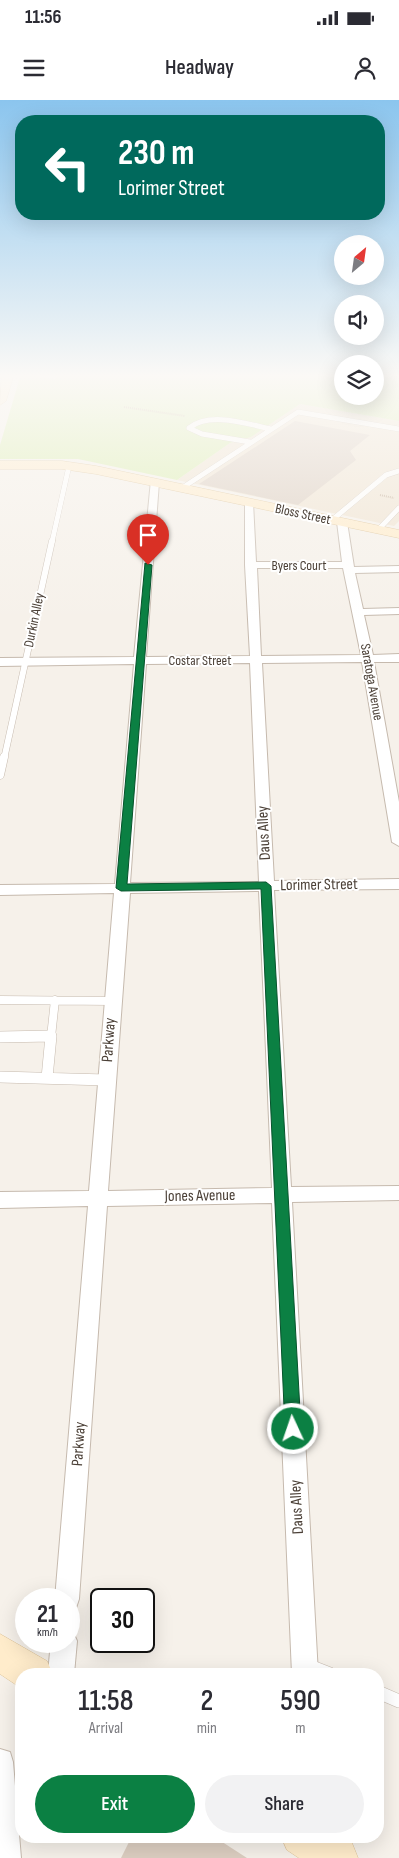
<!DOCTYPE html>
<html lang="en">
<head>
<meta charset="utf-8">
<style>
  :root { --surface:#fff; --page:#f2f2f3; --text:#2b2b33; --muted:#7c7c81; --accent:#0b8043 }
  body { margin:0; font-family:"Sofia Sans Condensed",sans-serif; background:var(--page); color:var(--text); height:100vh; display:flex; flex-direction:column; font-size:19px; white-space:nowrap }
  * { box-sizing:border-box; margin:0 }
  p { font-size:16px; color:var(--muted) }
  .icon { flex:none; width:28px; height:28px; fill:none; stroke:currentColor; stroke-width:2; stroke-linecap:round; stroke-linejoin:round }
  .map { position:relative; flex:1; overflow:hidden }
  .details { position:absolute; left:15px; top:1568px; width:369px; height:175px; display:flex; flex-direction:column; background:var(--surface); border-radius:20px; box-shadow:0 5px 20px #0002 }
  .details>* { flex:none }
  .top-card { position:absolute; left:15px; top:15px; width:370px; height:105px; border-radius:20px; box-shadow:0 5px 20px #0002; background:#00695c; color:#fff; overflow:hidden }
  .needle { width:32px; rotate:29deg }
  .controls { position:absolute; left:334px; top:135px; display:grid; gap:10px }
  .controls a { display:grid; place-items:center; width:50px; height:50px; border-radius:50%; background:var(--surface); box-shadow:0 5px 20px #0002; font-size:25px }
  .speed { position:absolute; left:15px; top:1488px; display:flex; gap:10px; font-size:25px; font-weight:700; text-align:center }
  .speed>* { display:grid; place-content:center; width:65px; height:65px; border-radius:50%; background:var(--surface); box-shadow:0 5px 20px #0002; line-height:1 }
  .speed small { font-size:12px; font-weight:400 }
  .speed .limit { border:2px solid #111; border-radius:8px; background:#fff; color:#111 }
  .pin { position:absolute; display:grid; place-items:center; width:42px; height:42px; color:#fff; margin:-51px -21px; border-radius:50% 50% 50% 0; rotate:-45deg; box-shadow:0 0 5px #0007 }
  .pin .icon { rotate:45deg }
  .me { position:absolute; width:55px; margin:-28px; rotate:357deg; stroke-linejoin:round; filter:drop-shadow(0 0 4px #0008) }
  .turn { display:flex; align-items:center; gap:18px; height:105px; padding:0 20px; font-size:22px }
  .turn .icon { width:65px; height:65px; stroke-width:2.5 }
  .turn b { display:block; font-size:35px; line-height:42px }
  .eta { display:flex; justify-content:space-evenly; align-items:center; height:85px; text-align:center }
  .eta b { font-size:30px; font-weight:600; line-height:35px }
  .primary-button { display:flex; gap:10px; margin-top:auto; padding:10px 20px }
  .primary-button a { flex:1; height:58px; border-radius:30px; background:var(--accent); color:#fff; font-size:20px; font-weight:600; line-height:58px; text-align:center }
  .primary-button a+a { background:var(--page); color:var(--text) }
  .status { display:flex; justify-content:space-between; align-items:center; height:35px; padding:0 25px; background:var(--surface); direction:ltr }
  .status svg { height:14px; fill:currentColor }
  header { display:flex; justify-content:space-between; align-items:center; height:65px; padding:0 20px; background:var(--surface); font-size:22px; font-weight:600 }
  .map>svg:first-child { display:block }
  .education { fill:#f0e4d2 }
  .green { fill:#daeeaf }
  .building { fill:#dccec1 }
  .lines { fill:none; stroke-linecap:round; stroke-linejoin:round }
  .lane-far4-casing { stroke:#c6baae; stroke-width:5.5 }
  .lane-far3-casing { stroke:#c6baae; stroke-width:7 }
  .lane-far2-casing { stroke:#c6baae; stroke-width:9 }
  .lane-far1-casing { stroke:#c6baae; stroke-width:12 }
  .lane-casing { stroke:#c6baae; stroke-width:14 }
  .street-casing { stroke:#c6baae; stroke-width:2 }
  .secondary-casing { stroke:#ddc297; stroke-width:1 }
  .path { stroke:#c6b19b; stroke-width:2; stroke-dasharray:1 1; stroke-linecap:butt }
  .lane-far4 { stroke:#fff; stroke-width:5 }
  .lane-far3 { stroke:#fff; stroke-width:6 }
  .lane-far2 { stroke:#fff; stroke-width:8 }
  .lane-far1 { stroke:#fff; stroke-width:11 }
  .lane { stroke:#fff; stroke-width:13 }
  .street { fill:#fff; fill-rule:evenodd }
  .secondary { fill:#ffeccb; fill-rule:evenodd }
  .route { fill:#0b8043; stroke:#07532c }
  .labels { text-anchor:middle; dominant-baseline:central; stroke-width:4; stroke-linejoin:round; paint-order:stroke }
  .far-street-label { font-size:14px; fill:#4b4037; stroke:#fff }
  .street-label { font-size:16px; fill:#4b4037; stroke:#fff }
</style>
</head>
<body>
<div class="status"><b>11:56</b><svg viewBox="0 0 49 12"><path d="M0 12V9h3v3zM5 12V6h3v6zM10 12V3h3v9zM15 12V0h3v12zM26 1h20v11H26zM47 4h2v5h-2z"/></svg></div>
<header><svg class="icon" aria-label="menu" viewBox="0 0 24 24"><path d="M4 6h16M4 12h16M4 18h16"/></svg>Headway<svg class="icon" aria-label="person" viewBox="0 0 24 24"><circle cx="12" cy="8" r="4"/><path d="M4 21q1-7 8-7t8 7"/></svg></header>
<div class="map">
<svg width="399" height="1758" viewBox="0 0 399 1758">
  <rect width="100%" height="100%" fill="#f6f1ea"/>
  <!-- education -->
  <path class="education" d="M 300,304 L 399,321 L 399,421 L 394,426 L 177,380 L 230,343 L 251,337 Z"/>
  <!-- green -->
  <path class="green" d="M 21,274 L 55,279 L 62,274 L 342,274 L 342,296 L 375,296 L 375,274 L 399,274 L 399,321 L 300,304 L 251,337 L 230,343 L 177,380 L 78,359 L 0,359 L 0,345 Z"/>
  <!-- building -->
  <path class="building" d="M 295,321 L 370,335 L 350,351 L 356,360 L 298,405 L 199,384 Z
    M 132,1736 L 213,1736 L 247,1758 L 121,1758 Z"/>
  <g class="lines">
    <defs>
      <path id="lane-far4" d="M 250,342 L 202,334 L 189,328 C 210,311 247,324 271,329
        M 182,388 L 298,312 L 399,329
        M 332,420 L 386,375 L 399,371
        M 378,430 L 399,408
        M 52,442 L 69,366"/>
      <path id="lane-far3" d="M 4,659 L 52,441"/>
      <path id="lane-far2" d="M 0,675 L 4,657
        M 0,900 L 112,901
        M 0,937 L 51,936
        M 51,937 L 55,900"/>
      <path id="lane-far1" d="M 0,937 L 51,936
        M 0,977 L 106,980
        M 47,978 L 51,936"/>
      <path id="lane" d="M 307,1565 L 330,1574
        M 378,1592 L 399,1601"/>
      <path id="street" d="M 151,380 L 159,382 L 146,557 L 250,556 L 245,465 L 245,400 L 253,402 L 256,462 L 342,462 L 337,422 L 342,419 L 347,422 L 354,467 L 399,466 L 399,472 L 355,473 L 363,509 L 399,508 L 399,514 L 364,515 L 373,555 L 399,554 L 399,562 L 374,562 L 399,702 L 399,746 L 392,742 L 362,562 L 262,563 L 274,781 L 399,779 L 399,789 L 274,790 L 291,1087 L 399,1086 L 399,1100 L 292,1102 L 318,1574 L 292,1574 L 272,1103 L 107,1106 L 79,1499 L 76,1508 L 69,1511 L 69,1499 L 55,1499 L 88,1106 L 0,1108 L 0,1092 L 89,1091 L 114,793 L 0,795 L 0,785 L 115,784 L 134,564 L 0,566 L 0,558 L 134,557 ZM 257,468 L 343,468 L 361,555 L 261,556 ZM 250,563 L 259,782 L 130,783 L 146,564 ZM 259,791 L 272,1088 L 108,1091 L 130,793 Z
        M 69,1530 L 73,1532 L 77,1541 L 74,1574 L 48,1574 L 51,1541 L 69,1541 Z
        M 0,1649 L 10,1652 L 13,1662 L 21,1758 L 0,1758 Z"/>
      <path id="secondary" d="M 2,274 L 14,274 L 6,301 L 0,305 Z
        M 0,361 L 62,361 L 96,366 L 399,430 L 399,438 L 96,374 L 62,369 L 0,369 Z
        M 0,1534 L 47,1561 L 53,1574 L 21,1574 L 21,1588 L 0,1574 Z
        M 281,1736 L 340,1736 L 352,1743 L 358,1758 L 299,1758 L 287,1750 Z"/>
    </defs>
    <!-- lane-far4 casing -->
    <use href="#lane-far4" class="lane-far4-casing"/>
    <!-- lane-far3 casing -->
    <use href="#lane-far3" class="lane-far3-casing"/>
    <!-- lane-far2 casing -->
    <use href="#lane-far2" class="lane-far2-casing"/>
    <!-- lane-far1 casing -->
    <use href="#lane-far1" class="lane-far1-casing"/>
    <!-- lane casing -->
    <use href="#lane" class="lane-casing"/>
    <!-- street casing -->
    <use href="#street" class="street-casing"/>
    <!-- secondary casing -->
    <use href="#secondary" class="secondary-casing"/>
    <!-- path -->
    <path class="path" d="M 124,307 L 185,316
      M 380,395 L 394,398"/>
    <!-- lane-far4 -->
    <use href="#lane-far4" class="lane-far4"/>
    <!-- lane-far3 -->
    <use href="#lane-far3" class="lane-far3"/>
    <!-- lane-far2 -->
    <use href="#lane-far2" class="lane-far2"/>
    <!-- lane-far1 -->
    <use href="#lane-far1" class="lane-far1"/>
    <!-- lane -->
    <use href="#lane" class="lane"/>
    <!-- street -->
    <use href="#street" class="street"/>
    <!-- secondary -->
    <use href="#secondary" class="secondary"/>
  </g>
  <!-- sky -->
  <linearGradient id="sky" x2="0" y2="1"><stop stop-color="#8bc5ee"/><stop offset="0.53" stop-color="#fbf9f6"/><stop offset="1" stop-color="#fbf9f6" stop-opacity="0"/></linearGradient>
  <rect width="399" height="520" fill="url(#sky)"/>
  <!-- route -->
  <path class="route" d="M 145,463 L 152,465 L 127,784 L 266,782 L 271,786 L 301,1329 L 298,1334 L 293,1336 L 287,1334 L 285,1329 L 261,789 L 121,791 L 116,788 Z"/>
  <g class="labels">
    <!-- far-street labels -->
    <g class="far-street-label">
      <text transform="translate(303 414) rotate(12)">Bloss Street</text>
      <text x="299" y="465">Byers Court</text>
      <text transform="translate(34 520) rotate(-78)">Durkin Alley</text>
      <text x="200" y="560">Costar Street</text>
      <text transform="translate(372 582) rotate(80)">Saratoga Avenue</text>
    </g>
    <!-- street labels -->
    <g class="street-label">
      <text transform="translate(264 733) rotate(-93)">Daus Alley</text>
      <text transform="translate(319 785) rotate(-1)">Lorimer Street</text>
      <text transform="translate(109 940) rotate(-86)">Parkway</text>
      <text transform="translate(200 1096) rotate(-1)">Jones Avenue</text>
      <text transform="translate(79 1344) rotate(-86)">Parkway</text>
      <text transform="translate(297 1407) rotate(-93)">Daus Alley</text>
    </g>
  </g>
</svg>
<div class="controls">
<a><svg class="needle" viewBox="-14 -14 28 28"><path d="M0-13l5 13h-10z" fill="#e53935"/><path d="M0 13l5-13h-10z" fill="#7c7c81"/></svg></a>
<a><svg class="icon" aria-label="sound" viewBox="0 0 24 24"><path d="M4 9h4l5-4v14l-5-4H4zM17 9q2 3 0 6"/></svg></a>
<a><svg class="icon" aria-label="layers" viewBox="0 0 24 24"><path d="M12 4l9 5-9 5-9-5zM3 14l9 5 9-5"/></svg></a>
</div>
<div class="speed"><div>21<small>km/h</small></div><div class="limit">30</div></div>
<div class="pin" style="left:148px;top:465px;background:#d93025"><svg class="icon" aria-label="arrive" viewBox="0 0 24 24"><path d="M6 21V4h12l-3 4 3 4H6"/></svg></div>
<svg class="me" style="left:293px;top:1329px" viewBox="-20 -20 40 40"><circle r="17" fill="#0b8043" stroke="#fff" stroke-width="3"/><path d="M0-11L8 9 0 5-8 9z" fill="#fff"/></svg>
<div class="top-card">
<div class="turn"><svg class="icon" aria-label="left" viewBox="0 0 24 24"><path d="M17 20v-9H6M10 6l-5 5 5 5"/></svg><div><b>230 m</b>Lorimer Street</div></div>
</div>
<section class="details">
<div class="eta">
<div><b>11:58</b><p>Arrival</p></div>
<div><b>2</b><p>min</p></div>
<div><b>590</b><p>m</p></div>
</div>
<div class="primary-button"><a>Exit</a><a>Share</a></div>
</section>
</div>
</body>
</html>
